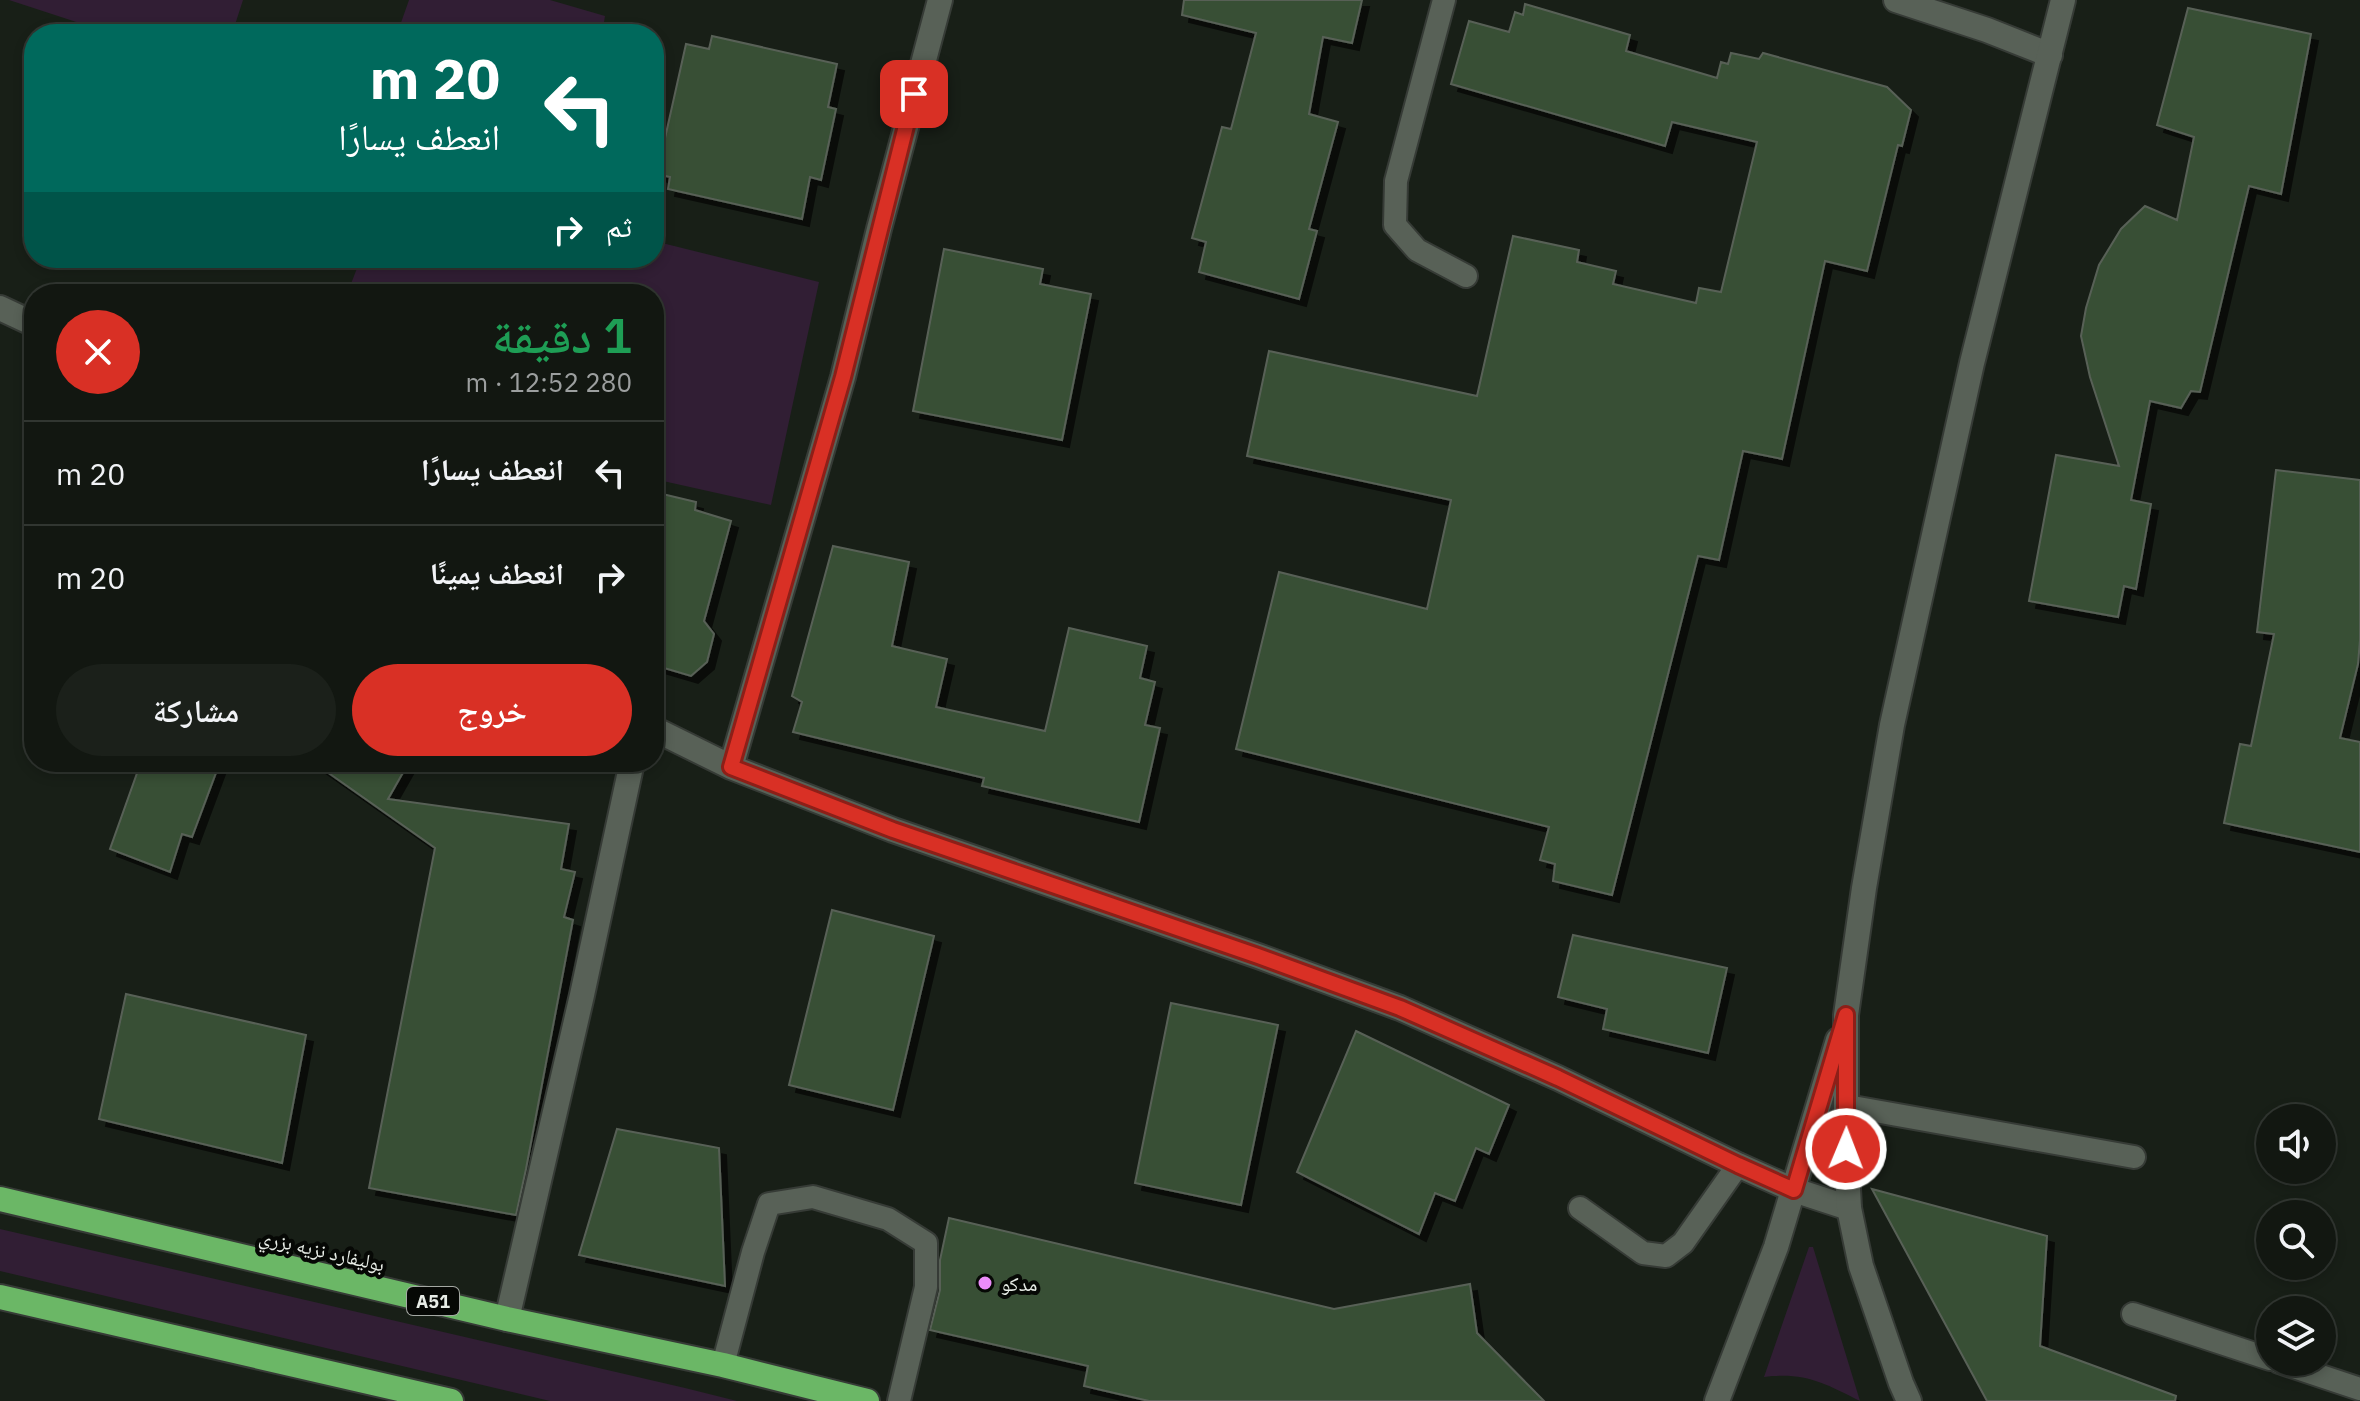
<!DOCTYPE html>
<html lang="ar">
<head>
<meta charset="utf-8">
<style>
  :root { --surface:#121711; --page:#1b201a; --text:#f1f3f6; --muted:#9c9f9f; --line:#313631; --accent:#d93025 }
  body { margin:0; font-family:"IBM Plex Sans","Noto Naskh Arabic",sans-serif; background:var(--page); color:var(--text); direction:rtl; height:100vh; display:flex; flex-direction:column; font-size:30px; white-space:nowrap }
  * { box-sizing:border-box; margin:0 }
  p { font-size:26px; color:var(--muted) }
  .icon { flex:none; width:44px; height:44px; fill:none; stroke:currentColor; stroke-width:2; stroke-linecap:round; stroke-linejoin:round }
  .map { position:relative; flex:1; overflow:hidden; direction:ltr }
  .details { position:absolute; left:24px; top:284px; width:640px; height:488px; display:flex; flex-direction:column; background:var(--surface); border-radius:32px; box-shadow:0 4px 12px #0003,0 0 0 2px var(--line); direction:rtl }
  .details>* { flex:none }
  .top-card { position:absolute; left:24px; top:24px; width:640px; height:244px; border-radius:32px; box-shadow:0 4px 12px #0003,0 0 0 2px var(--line); direction:rtl; background:#00695c; color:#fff; overflow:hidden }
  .tools { position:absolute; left:2256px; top:1104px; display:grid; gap:16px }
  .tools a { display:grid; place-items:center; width:80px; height:80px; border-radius:50%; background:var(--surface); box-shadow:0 4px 12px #0003,0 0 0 2px var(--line); font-size:40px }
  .pin { position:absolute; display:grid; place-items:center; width:68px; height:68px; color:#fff; margin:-34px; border-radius:16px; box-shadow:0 4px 12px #0006 }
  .me { position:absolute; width:88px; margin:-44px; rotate:1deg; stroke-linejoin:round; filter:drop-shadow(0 0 6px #0008) }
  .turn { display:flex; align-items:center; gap:28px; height:168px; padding:0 32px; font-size:36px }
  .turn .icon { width:104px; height:104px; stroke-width:2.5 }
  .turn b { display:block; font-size:56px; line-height:68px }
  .then { display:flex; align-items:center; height:76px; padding:0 32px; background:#0003; gap:16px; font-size:30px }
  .round { display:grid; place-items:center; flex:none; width:84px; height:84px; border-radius:42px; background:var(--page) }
  .overview { display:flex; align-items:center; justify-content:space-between; height:136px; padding:0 32px }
  h1 { font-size:48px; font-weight:600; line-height:60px; color:#1e9e55 }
  .primary-button { display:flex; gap:16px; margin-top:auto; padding:16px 32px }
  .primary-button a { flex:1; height:92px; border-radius:48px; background:var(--accent); color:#fff; font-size:32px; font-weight:600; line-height:92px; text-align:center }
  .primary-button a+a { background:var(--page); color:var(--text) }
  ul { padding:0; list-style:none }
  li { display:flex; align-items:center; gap:24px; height:104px; padding:0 32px; border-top:2px solid var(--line) }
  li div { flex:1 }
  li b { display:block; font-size:30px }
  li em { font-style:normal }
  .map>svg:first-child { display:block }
  .green { fill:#311e34 }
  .building { fill:#374f35; stroke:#586157; stroke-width:2; filter:url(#shadow) }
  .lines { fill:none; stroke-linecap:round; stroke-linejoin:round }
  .lane-casing { stroke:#363b36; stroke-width:26 }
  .street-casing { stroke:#363b36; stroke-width:28 }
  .secondary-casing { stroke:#363b36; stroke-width:28 }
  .highway-casing { stroke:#363b36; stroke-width:28 }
  .lane { stroke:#586157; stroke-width:22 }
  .street { stroke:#586157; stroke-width:24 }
  .secondary { stroke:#586157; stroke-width:24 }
  .highway { stroke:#6bb766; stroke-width:24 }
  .route-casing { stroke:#8d1f18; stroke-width:20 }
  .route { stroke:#d93025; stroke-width:14 }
  .poi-dot { fill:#ec8cfa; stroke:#060805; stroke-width:3 }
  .labels { text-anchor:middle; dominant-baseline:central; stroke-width:8; stroke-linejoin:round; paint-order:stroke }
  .shield { fill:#060805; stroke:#a4a8a3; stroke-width:2 }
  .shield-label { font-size:18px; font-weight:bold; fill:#e8ede7 }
  .street-label { font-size:20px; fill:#e8ede7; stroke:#060805 }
  .poi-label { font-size:20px; fill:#e8ede7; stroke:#060805; text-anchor:start }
</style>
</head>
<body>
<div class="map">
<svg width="2360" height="1401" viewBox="0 0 2360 1401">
  <defs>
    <filter id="shadow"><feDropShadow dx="7" dy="7" stdDeviation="0" flood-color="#0009"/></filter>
  </defs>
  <rect width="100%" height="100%" fill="#181f17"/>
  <!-- green -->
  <path class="green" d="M 9,0 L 243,0 L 232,34 L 113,34 Z
    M 409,0 L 550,0 L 605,16 L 602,34 L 397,34 Z
    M 654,241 L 819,282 L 771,505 L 654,479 L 654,294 L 347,294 L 361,258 L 654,258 Z
    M 0,1229 L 685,1388 L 737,1401 L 550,1401 L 0,1271 Z
    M 1809,1247 L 1813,1247 L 1860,1401 C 1824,1383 1805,1372 1764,1377 Z"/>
  <!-- building -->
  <path class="building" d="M 1184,0 L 1362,0 L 1352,43 L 1323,37 L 1309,114 L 1338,122 L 1309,229 L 1317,231 L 1299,299 L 1199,272 L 1206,242 L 1192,238 L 1222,127 L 1231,129 L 1256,33 L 1182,15 Z
    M 1525,4 L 1630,35 L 1626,51 L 1717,78 L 1721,62 L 1728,64 L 1731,53 L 1759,59 L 1763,53 L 1887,87 L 1911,110 L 1902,146 L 1898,145 L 1867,271 L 1825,261 L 1782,459 L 1743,451 L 1719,560 L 1698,556 L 1612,895 L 1553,881 L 1555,864 L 1540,860 L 1549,827 L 1236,749 L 1279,572 L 1427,609 L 1451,500 L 1247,456 L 1269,351 L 1477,396 L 1513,236 L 1579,250 L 1577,262 L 1616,271 L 1613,284 L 1696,303 L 1699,288 L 1721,292 L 1757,142 L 1672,122 L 1665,146 L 1451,84 L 1469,21 L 1509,32 L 1515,12 L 1523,15 Z
    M 2188,8 L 2311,34 L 2281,194 L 2249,186 L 2200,392 L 2191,391 L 2181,408 L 2150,401 L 2131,500 L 2151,504 L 2136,589 L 2124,586 L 2118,617 L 2029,601 L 2056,455 L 2119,466 L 2090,377 L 2081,336 L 2086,308 L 2099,265 L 2121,229 L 2145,206 L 2177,220 L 2194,137 L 2157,125 Z
    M 712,36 L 837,64 L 828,107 L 836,109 L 821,180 L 810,177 L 802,219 L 668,189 L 670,177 L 657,174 L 686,44 L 709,49 Z
    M 944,249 L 1043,269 L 1040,284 L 1091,294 L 1062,440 L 913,411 Z
    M 2276,470 L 2360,480 L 2360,640 L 2358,664 L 2340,738 L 2360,742 L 2360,852 L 2224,823 L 2240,744 L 2251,746 L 2274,634 L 2257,632 Z
    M 654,492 L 696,502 L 695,510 L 731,521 L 704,621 L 714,634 L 707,662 L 691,676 L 654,665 Z
    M 833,546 L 909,562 L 892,646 L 947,659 L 936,707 L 1045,731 L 1069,628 L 1147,646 L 1140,678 L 1155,682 L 1145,725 L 1160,728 L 1139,822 L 982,786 L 984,778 L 793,732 L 802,702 L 792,696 Z
    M 141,762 L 220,762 L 192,837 L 182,834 L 170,872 L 110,849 Z
    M 313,762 L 409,762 L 388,799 L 569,824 L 561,869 L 575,872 L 564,917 L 573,920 L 526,1169 L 516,1215 L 369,1188 L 435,848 Z
    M 832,910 L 934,936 L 893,1110 L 789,1085 Z
    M 1573,935 L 1727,968 L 1708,1053 L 1603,1029 L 1607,1009 L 1558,997 Z
    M 126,994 L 306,1035 L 282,1163 L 99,1119 Z
    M 1171,1003 L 1278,1025 L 1241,1205 L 1135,1183 Z
    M 1356,1031 L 1509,1105 L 1489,1154 L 1476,1148 L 1455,1201 L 1435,1193 L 1419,1234 L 1297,1172 Z
    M 617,1129 L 719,1148 L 725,1286 L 579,1255 Z
    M 1872,1189 L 2047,1236 L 2040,1346 L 2176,1396 L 2175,1401 L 1987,1401 Z
    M 949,1218 L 1334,1309 L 1470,1284 L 1477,1333 L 1544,1401 L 1149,1401 L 1084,1386 L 1088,1366 L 930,1330 L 940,1290 L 940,1260 Z"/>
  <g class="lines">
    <defs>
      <path id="lane" d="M 1444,0 L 1396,181 L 1395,225 L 1417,250 L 1466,276
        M 1847,1106 L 2134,1157
        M 1580,1208 L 1643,1253 L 1666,1256 L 1683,1243 L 1738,1165
        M 2133,1314 L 2270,1359
        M 2279,1362 L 2360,1389
        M 723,1365 L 753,1252 L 769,1204 L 813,1197 L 888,1219 L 926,1243 L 926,1287 L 899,1401"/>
      <path id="street" d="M 1896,0 L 1987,30 L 2050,55
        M 0,308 L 34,324
        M 654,729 L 731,767 L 893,830 L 1258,956 L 1400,1008 L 1558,1078 L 1738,1165 L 1794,1190 L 1849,1208
        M 731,767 L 843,377 L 879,229 L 940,0
        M 507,1319 L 582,995 L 632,762"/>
      <path id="secondary" d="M 1717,1401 L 1776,1247 L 1838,1040
        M 1909,1401 L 1901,1383 L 1861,1266 L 1849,1208 L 1846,1149 L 1846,1015 L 1864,888 L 1892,725 L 1972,363 L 2063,0"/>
      <path id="highway" d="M 0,1199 L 507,1319 L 723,1365 L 867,1401
        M 0,1297 L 451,1401"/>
    </defs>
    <!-- lane casing -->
    <use href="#lane" class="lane-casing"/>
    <!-- street casing -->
    <use href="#street" class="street-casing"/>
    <!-- secondary casing -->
    <use href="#secondary" class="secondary-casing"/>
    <!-- highway casing -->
    <use href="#highway" class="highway-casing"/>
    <!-- lane -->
    <use href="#lane" class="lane"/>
    <!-- street -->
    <use href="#street" class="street"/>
    <!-- secondary -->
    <use href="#secondary" class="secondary"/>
    <!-- highway -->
    <use href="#highway" class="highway"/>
  </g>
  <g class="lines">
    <defs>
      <path id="route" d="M 914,94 L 843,377 L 731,767 L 893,830 L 1258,956 L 1400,1008 L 1558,1078 L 1738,1165 L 1794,1190 L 1846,1015 L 1846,1149"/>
    </defs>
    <!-- route casing -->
    <use href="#route" class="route-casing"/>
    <!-- route -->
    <use href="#route" class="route"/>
  </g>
  <!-- markers -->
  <circle class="poi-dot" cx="985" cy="1283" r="8"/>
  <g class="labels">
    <!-- shield labels -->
    <rect class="shield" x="407" y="1287" width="52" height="28" rx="6"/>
    <g class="shield-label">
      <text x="433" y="1301">A51</text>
    </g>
    <!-- street labels -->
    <g class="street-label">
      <text transform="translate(322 1250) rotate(13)">بوليفارد نزيه بزري</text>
    </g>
    <!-- poi labels -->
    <g class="poi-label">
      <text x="1001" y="1283">مدكو</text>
    </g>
  </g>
</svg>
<div class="tools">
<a><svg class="icon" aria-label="sound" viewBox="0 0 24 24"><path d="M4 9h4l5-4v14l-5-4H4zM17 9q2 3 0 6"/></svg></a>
<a><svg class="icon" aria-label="search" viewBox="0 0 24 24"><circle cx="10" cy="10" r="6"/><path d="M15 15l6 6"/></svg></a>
<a><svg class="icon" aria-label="layers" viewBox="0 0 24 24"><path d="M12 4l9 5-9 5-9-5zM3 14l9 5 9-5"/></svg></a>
</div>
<div class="pin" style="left:914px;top:94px;background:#d93025"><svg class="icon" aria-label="arrive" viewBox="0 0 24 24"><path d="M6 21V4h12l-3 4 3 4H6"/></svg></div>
<svg class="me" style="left:1846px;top:1149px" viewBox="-20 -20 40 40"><circle r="17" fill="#d93025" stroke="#fff" stroke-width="3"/><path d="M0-11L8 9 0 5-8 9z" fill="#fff"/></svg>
<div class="top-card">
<div class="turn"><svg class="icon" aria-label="left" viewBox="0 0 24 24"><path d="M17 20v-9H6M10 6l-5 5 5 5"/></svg><div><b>20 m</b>انعطف يسارًا</div></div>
<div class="then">ثم<svg class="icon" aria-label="right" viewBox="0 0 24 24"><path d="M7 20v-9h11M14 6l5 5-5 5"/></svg></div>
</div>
<section class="details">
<div class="overview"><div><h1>1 دقيقة</h1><p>280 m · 12:52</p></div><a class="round" style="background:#d93025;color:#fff"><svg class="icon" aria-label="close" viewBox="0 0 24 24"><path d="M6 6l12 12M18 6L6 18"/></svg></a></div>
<ul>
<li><svg class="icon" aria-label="left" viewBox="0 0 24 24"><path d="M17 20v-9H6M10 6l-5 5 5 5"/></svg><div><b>انعطف يسارًا</b></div><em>20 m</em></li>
<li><svg class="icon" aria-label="right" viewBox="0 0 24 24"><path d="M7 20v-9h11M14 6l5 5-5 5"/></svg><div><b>انعطف يمينًا</b></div><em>20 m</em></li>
</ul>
<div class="primary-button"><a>خروج</a><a>مشاركة</a></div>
</section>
</div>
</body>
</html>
